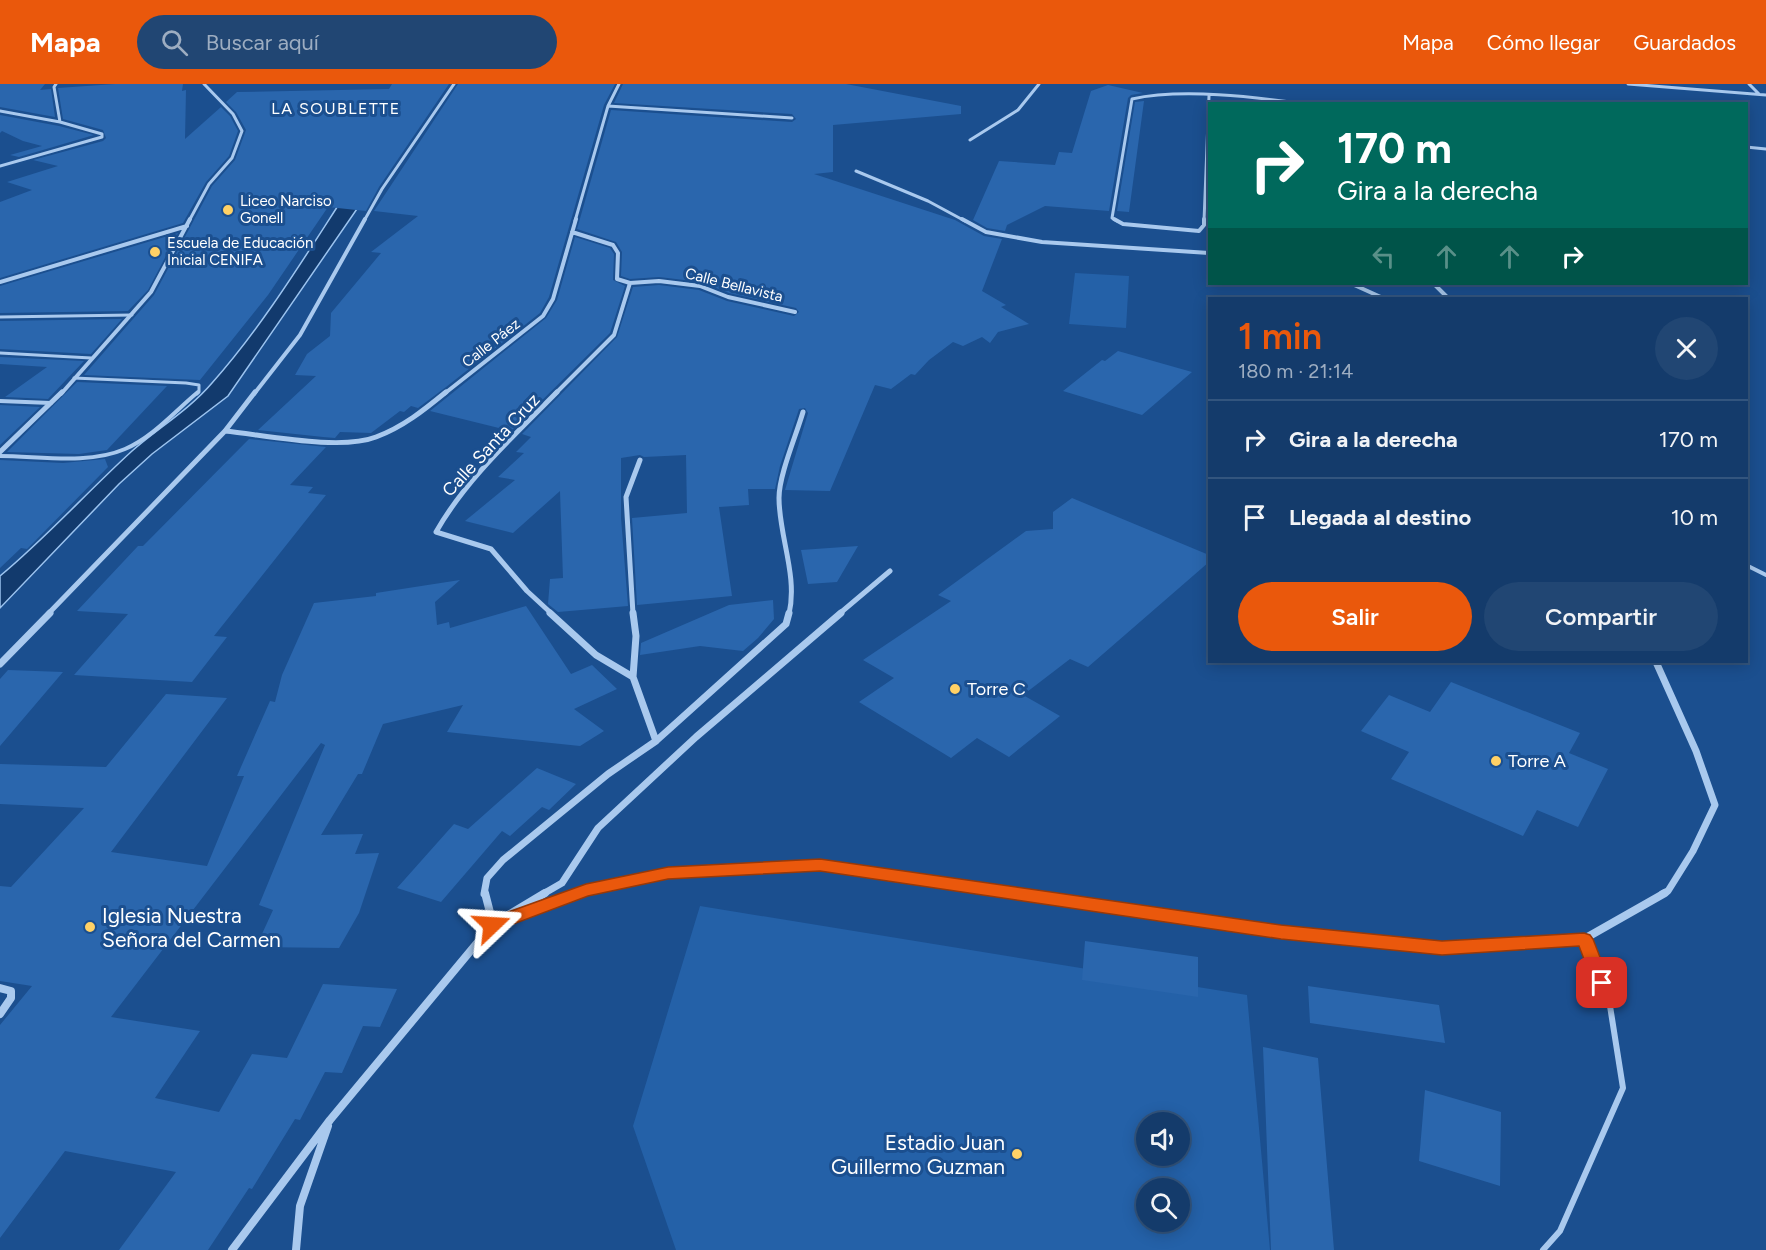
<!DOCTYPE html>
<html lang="es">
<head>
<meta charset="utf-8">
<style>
  :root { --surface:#143b6b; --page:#214673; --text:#f1f3f6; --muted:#9dadc1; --line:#33557e; --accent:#ea580c }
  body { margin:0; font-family:Figtree,sans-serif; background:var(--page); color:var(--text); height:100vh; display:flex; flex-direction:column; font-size:22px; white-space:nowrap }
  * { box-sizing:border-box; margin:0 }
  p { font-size:20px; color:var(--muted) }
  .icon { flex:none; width:33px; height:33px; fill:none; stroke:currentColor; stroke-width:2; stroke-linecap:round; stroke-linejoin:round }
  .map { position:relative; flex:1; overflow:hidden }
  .sheet { position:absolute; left:1208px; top:213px; width:540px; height:366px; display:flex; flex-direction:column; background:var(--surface); border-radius:0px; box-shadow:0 3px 15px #0003,0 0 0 2px var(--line) }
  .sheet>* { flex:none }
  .hud { position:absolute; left:1208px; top:18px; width:540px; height:183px; border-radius:0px; box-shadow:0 3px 15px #0003,0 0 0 2px var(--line); background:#00695c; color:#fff; overflow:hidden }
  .fabs { position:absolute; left:1136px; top:1028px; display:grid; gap:12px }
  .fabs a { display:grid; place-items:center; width:54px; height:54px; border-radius:50%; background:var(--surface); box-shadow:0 3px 15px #0003,0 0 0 2px var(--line); font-size:30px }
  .pin { position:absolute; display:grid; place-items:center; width:51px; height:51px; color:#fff; margin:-26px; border-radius:12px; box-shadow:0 3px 9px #0006 }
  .me { position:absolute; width:66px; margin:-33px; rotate:70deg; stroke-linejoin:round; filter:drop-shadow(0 0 4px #0008) }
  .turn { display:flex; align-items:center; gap:21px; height:126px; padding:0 30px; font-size:27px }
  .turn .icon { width:78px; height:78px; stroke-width:2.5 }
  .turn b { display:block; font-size:42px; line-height:51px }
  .lanes { display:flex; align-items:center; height:57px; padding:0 30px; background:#0003; justify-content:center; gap:30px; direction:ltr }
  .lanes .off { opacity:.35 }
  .round { display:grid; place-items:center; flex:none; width:63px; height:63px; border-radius:32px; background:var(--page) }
  .headline { display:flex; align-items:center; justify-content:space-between; height:102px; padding:0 30px }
  h1 { font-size:36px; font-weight:600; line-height:45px; color:var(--accent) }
  .primary-button { display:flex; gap:12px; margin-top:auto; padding:12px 30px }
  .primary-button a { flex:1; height:69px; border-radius:36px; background:var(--accent); color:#fff; font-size:24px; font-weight:600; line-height:69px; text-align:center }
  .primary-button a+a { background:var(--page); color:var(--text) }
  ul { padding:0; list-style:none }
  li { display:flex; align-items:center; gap:18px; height:78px; padding:0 30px; border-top:2px solid var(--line) }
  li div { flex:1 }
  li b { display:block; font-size:22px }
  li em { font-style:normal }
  header { display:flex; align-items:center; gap:36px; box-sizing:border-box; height:84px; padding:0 30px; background:var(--accent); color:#fff }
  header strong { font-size:28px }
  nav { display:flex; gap:33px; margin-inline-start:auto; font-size:21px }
  .search { width:420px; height:54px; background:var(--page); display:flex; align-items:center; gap:15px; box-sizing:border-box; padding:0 21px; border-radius:33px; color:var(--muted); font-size:22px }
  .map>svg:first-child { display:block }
  .green { fill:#2461a8; fill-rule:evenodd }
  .water { fill:#123a6d; stroke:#9cc4f0; stroke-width:1.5 }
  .building { fill:#2a66ad }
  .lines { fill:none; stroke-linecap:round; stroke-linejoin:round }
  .service-far2 { stroke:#a9c9ee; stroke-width:3 }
  .service-far1 { stroke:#a9c9ee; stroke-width:4 }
  .service { stroke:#a9c9ee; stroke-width:6 }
  .minor-far4 { stroke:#a9c9ee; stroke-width:3 }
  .minor-far3 { stroke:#a9c9ee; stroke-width:4 }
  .minor-far2 { stroke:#a9c9ee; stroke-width:5 }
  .minor-far1 { stroke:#a9c9ee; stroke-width:7 }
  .minor { stroke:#a9c9ee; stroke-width:8 }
  .route { fill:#ea580c; stroke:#983908; stroke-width:1.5 }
  .poi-dot { fill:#ffd166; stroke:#1b4f8f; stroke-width:2 }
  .labels { text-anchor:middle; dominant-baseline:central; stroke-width:6; stroke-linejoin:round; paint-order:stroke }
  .far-poi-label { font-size:15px; fill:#fff; stroke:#1b4f8f; text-anchor:start }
  .far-street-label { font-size:15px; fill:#fff; stroke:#1b4f8f }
  .far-neighbourhood-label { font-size:16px; letter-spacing:1.5px; fill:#fff; stroke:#1b4f8f }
  .street-label { font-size:18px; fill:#fff; stroke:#1b4f8f }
  .poi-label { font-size:18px; fill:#fff; stroke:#1b4f8f; text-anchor:start }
  .near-poi-label { font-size:21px; fill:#fff; stroke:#1b4f8f; text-anchor:start }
</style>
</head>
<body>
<header>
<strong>Mapa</strong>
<div class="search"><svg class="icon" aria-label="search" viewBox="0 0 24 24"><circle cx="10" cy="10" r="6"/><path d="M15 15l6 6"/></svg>Buscar aquí</div>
<nav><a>Mapa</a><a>Cómo llegar</a><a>Guardados</a></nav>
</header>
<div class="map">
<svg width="1766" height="1166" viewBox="0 0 1766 1166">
  <rect width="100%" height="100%" fill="#1b4f8f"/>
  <!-- green -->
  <path class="green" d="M 1075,189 L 1129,192 L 1126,244 L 1069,240 Z
    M 700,822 L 1247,911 L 1270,1166 L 676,1166 L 633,1042 ZM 1146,1038 L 1179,1038 L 1179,1071 L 1146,1071 ZM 1146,1104 L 1179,1104 L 1179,1137 L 1146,1137 Z"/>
  <!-- water -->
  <path class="water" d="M 356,94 L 359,122 L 228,312 L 152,370 L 119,400 L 0,524 L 0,492 C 47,453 87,408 132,367 C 158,344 189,326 212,299 C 267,237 310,164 356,94 Z"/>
  <!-- building -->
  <path class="building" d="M 0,0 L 45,0 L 40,6 L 51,5 L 55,33 L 0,23 Z
    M 115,0 L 183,0 L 182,7 L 186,6 L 185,55 L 221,23 L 230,32 L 238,47 L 229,72 L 206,98 L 183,139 L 0,194 L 0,118 L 32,106 L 7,98 L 58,82 L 33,76 L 103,57 L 106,54 L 103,46 L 63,35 L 58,4 Z
    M 392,0 L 449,0 L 379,103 L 366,127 L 328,123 L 268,211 L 200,296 L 84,291 L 154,211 L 212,102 L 235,76 L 246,46 L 236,28 L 226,18 L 237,8 L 389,5 Z
    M 458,0 L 615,0 L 604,21 L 549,213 L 540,229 L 446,303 L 418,324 L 411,322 L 404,328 L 400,327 L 371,349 L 340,348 L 335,354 L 323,353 L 258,346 L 316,292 L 295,291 L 307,270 L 330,252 L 331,229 L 381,169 L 371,168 L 418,132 L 374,127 Z
    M 623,0 L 846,0 L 961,22 L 961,30 L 833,41 L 833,88 L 814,90 L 955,136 L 984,152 L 1002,155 L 982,207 L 1006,221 L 1001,223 L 1029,240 L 998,248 L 990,259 L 982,253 L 963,262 L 953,258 L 929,276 L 915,291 L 911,290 L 891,305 L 875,301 L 830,407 L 785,406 L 808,329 L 805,324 L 799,325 L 780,382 L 775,405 L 748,405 L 749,421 L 719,423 L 732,512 L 637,521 L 632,434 L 687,429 L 686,371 L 644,373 L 640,371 L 621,374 L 621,434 L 628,522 L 558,528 L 548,520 L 550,495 L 563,494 L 560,407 L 513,449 L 465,437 L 515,396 L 498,393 L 524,369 L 516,368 L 531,353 L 522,350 L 617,253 L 633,203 L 659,201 L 699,206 L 727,217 L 794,232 L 799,228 L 796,224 L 729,209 L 701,198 L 659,193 L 630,195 L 621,192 L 622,168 L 616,158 L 577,145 L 611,26 L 792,38 L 796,35 L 792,30 L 614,19 Z
    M 1108,1 L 1143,9 L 1131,11 L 1128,14 L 1109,127 L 1045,122 L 1007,141 L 1005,147 L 987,144 L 973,136 L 999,77 L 1055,81 L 1059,68 L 1072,69 L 1091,7 Z
    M 1144,17 L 1129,128 L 1117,127 L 1135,18 Z
    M 0,31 L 59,42 L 94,51 L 19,73 L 10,71 L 42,62 L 23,57 L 2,47 L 0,49 Z
    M 178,149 L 148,206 L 128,227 L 0,229 L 0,202 Z
    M 575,153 L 610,164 L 614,170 L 613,196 L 625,202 L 610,249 L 511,347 L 430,327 L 546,234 L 557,216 Z
    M 122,235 L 91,270 L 0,265 L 0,237 Z
    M 1118,267 L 1192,288 L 1142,331 L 1063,307 L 1102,276 L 1105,277 Z
    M 0,273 L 84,277 L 48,315 L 5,313 L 47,283 L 0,280 Z
    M 77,298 L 167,302 L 107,366 L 79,370 L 7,368 Z
    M 0,321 L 40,323 L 0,361 Z
    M 249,355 L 326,363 L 290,401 L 313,403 L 308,409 L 326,411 L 214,552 L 227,553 L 192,598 L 74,591 L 128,530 L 77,527 L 138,462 L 143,462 Z
    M 105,375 L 108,383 L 37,455 L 27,465 L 21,464 L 0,484 L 0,376 L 63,379 Z
    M 1072,414 L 1209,471 L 1209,478 L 1088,583 L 1070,575 L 1023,611 L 1060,632 L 1009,673 L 977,654 L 951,674 L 859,618 L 894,594 L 863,576 L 951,517 L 938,511 L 1026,447 L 1053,445 L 1053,428 Z
    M 858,462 L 837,498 L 808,500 L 801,466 Z
    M 460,496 L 435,518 L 437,541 L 449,538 L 450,544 L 526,522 L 571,590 L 592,581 L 617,605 L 574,625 L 604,647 L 580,662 L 447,648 L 463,621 L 383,640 L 362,690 L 358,690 L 321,751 L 363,750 L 355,770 L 379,769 L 359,829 L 339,864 L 256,863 L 273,826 L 259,821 L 325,661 L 321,659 L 111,933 L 200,947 L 155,1014 L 219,1028 L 252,970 L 287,974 L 323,900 L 397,905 L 380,943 L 363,942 L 342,989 L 325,988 L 300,1036 L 295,1035 L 252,1105 L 249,1104 L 208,1166 L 119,1166 L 176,1088 L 65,1067 L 0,1154 L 0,941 L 32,902 L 0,897 L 0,802 L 11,803 L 84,724 L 0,720 L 0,680 L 106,683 L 166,610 L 227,614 L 111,768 L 207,782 L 244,692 L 237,692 L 270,617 L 275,618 L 282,591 L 314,519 L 376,512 L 376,509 Z
    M 773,516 L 774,535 L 758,554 L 743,567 L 700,562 L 640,571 L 641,559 L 729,521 Z
    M 8,586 L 63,588 L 0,662 L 0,595 Z
    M 1451,598 L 1580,649 L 1569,669 L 1608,685 L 1578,743 L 1537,726 L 1523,752 L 1391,695 L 1409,668 L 1361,647 L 1389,611 L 1430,628 Z
    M 537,684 L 576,700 L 549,726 L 542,723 L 510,752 L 502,747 L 441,818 L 397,804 L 454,740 L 468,745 Z
    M 1085,857 L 1198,873 L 1198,913 L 1082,896 Z
    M 1308,902 L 1439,921 L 1445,959 L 1310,939 Z
    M 1263,963 L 1318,974 L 1334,1166 L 1271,1166 Z
    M 1425,1006 L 1501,1028 L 1500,1102 L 1419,1077 Z"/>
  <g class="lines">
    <!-- service-far2 -->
    <path class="service-far2" d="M 0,233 L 132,231
      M 0,269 L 91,274
      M 74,294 L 186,299 L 199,301 L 199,308 L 197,310"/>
    <!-- service-far1 -->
    <path class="service-far1" d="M 0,317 L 51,319
      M 0,372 C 39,372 88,381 125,365 C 153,353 175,327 198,308
      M 1746,481 L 1766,491"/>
    <!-- service -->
    <path class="service" d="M 1543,1166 L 1560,1147 L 1623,1004 L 1610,922 L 1584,855"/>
    <!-- minor-far4 -->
    <path class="minor-far4" d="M 1628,0 L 1766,11
      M 1749,0 L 1759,10
      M 608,22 L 792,34
      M 0,27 L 60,38
      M 970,56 L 1018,26 L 1039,0
      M 1746,63 L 1766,65
      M 0,82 L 102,53 L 102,50 L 60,38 L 54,3 L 56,0
      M 856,87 L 928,117 L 965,137
      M 189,137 L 209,100 L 232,74 L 242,47 L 233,30 L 204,0
      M 364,137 L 382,105 L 454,0
      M 575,137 L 608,22 L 619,0
      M 1117,137 L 1112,134 L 1132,15 C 1182,4 1255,13 1306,20
      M 1204,137 L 1209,12"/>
    <!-- minor-far3 -->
    <path class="minor-far3" d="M 962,135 L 986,148 L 1042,158 L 1209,169
      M 1114,135 L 1123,140 L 1199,147 L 1204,141 L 1204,135
      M 0,198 L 187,142
      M 630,199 L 659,197 L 700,202 L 728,213 L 795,228
      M 1352,200 L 1383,214
      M 1434,200 L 1448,214
      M 61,310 L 151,208 L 190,135
      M 254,310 L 300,251 L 365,135
      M 444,310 L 543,232 L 553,215 L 576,135
      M 555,310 L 614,251 L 630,199 L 617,195 L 618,169 L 613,161 L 572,148"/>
    <!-- minor-far2 -->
    <path class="minor-far2" d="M 225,347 C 265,351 340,367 376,353 C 403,343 424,326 446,308
      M 0,368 L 62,308
      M 48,530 L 225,347 L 255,308
      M 552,530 L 527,507 L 491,465 L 436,448 C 466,395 514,352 557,308
      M 633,530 L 626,413 L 640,376
      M 789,530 C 798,492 779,452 779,414 C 779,391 796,352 803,328
      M 839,530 L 890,487"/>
    <!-- minor-far1 -->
    <path class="minor-far1" d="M 550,529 L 596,571 L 633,593 L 656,657
      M 633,529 L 636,552 L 633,593
      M 1656,578 L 1696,667 L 1715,721 L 1693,767 L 1668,807 L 1662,810
      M 0,580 L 50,529
      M 484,810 L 487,794 L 503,776 L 608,690 L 656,657 L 786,540 L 789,529
      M 543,810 L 562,799 L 598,744 L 696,653 L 841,529
      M 577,810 L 668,789 L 820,781 L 1022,810"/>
    <!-- minor -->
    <path class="minor" d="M 485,809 L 493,840
      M 1012,809 L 1281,848 L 1442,864 L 1584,855 L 1665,809
      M 505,833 L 545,809
      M 0,904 L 11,907 L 11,914 L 0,930
      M 232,1166 L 330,1036 L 492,841 L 581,809
      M 296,1166 L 300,1122 L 328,1042"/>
  </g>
  <!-- route -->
  <path class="route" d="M 820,775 L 1281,841 L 1442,857 L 1584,849 L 1590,851 L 1593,855 L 1610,899 L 1608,904 L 1602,907 L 1595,904 L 1579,862 L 1442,871 L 1281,855 L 820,787 L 668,795 L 588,812 L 492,848 L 486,846 L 484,841 L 486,836 L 586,800 L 668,783 Z"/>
  <!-- markers -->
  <g class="poi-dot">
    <circle cx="228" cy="126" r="6"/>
    <circle cx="155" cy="168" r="6"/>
    <circle cx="955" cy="605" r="6"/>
    <circle cx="1496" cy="677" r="6"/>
    <circle cx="90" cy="843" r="6"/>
    <circle cx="1017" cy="1070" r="6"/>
  </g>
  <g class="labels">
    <!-- far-poi labels -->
    <g class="far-poi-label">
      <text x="240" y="117">Liceo Narciso<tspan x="240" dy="17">Gonell</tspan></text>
      <text x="167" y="159">Escuela de Educación<tspan x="167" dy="17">Inicial CENIFA</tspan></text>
    </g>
    <!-- far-street labels -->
    <g class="far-street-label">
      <text transform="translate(734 201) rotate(14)">Calle Bellavista</text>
      <text transform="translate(491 259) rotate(-38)">Calle Páez</text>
    </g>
    <!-- far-neighbourhood labels -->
    <g class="far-neighbourhood-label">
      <text x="336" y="24">LA SOUBLETTE</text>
    </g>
    <!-- street labels -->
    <g class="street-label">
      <text transform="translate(491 361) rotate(-47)">Calle Santa Cruz</text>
    </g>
    <!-- poi labels -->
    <g class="poi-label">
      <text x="967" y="605">Torre C</text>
      <text x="1508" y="677">Torre A</text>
    </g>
    <!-- near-poi labels -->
    <g class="near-poi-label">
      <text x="102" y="831">Iglesia Nuestra<tspan x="102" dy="24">Señora del Carmen</tspan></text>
      <text x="1005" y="1058" text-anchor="end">Estadio Juan<tspan x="1005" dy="24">Guillermo Guzman</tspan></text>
    </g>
  </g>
</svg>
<div class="fabs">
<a><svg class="icon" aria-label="sound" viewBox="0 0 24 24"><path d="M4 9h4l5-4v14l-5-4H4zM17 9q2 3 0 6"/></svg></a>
<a><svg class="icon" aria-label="search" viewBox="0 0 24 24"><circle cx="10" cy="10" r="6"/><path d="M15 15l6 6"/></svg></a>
</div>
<div class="pin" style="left:1602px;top:899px;background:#d93025"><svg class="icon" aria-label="arrive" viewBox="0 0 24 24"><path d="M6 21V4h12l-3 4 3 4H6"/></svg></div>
<svg class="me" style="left:492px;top:841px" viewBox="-20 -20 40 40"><path d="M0-17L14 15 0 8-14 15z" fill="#ea580c" stroke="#fff" stroke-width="4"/></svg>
<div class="hud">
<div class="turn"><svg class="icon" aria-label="right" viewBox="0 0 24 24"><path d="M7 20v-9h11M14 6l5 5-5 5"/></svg><div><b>170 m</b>Gira a la derecha</div></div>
<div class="lanes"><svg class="icon off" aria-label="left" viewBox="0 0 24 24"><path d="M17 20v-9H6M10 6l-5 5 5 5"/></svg><svg class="icon off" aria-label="ahead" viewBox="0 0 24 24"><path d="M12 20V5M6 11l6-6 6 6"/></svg><svg class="icon off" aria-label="ahead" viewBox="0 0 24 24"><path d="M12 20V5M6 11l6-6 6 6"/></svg><svg class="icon" aria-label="right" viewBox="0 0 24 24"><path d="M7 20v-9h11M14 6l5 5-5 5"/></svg></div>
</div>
<section class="sheet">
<div class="headline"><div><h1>1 min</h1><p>180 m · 21:14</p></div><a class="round"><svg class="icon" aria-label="close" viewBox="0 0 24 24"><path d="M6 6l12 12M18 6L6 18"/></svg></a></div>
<ul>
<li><svg class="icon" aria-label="right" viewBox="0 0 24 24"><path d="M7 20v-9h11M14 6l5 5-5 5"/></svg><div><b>Gira a la derecha</b></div><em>170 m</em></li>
<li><svg class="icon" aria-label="arrive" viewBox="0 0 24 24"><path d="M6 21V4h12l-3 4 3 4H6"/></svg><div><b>Llegada al destino</b></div><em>10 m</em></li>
</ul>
<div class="primary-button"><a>Salir</a><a>Compartir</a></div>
</section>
</div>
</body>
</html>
